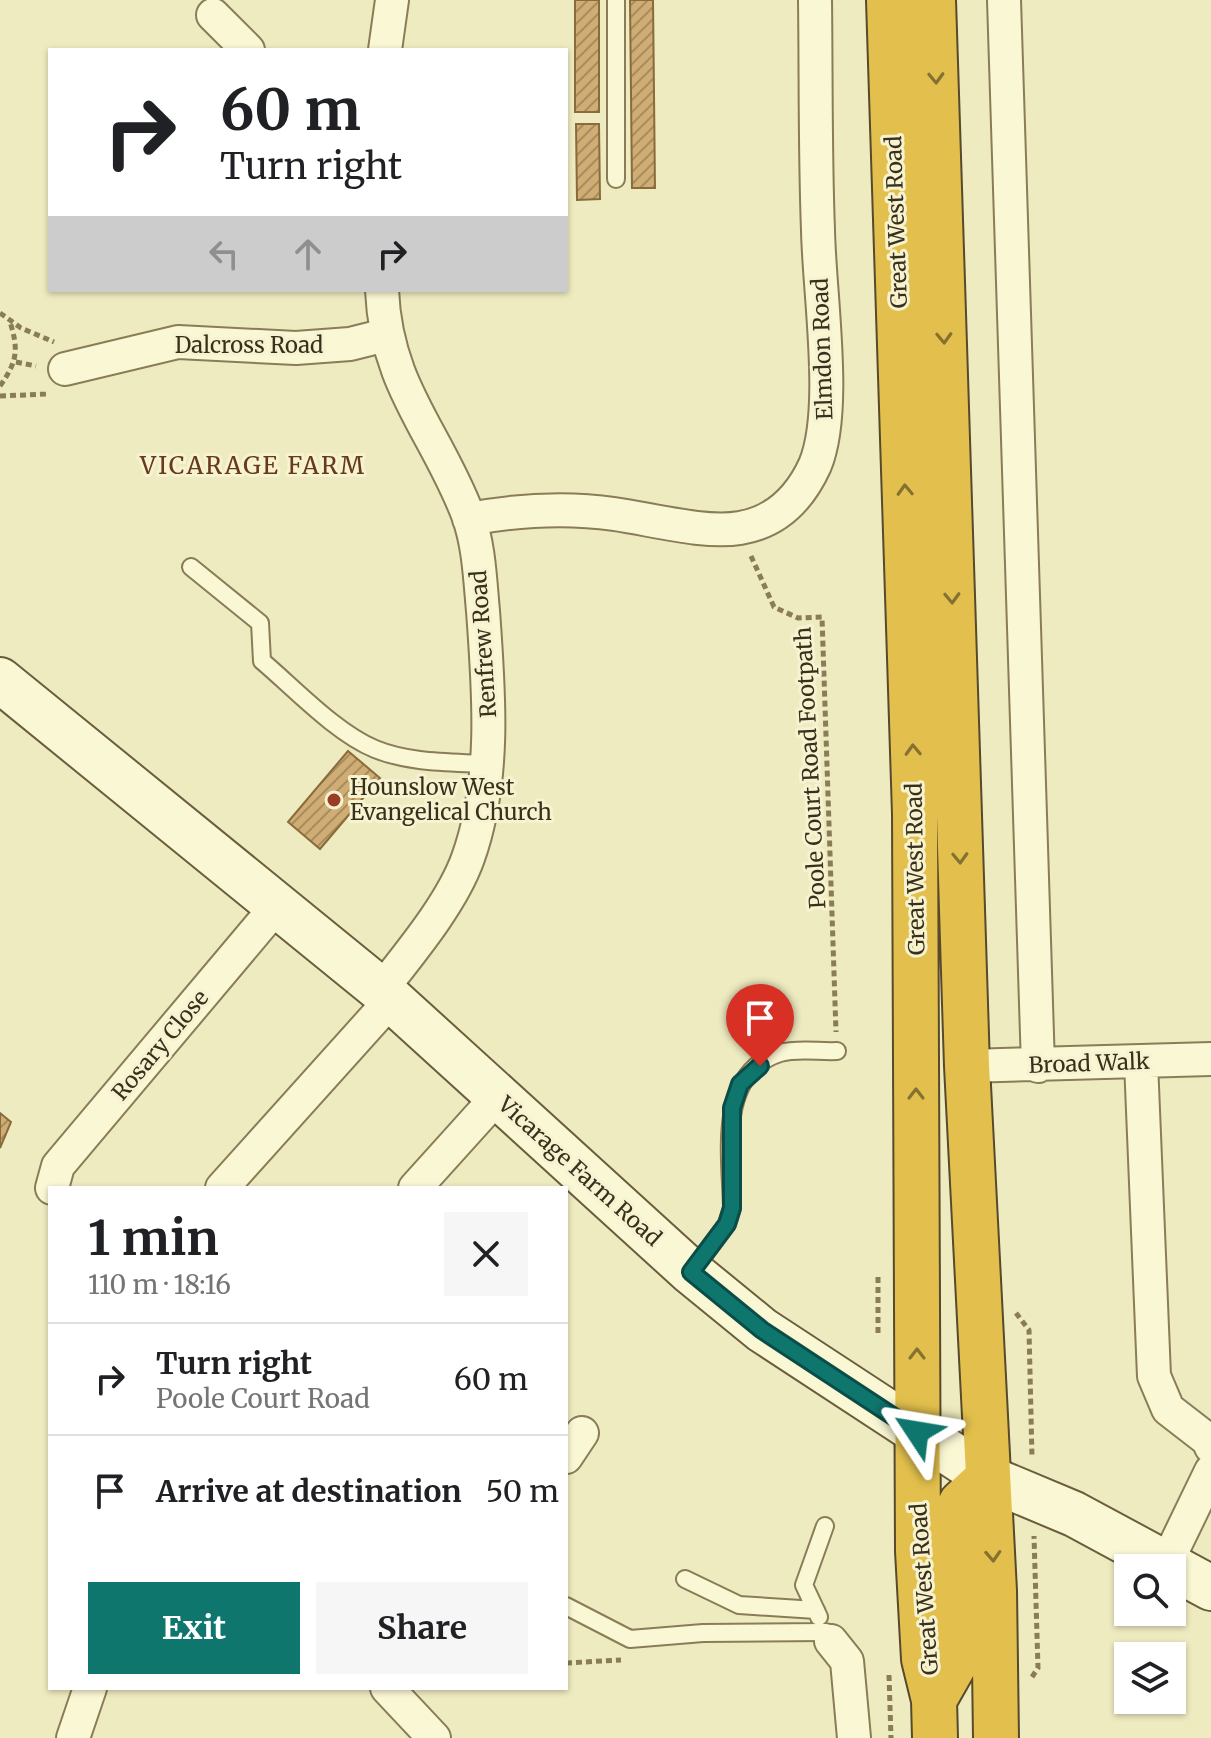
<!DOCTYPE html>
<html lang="en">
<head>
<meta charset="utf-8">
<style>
  :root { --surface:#fff; --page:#f6f6f6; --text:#202124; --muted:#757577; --line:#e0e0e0; --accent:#0f766e }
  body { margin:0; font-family:Merriweather,serif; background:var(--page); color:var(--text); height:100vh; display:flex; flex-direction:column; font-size:30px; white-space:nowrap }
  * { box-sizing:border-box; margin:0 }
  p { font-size:26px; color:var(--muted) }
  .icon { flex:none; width:44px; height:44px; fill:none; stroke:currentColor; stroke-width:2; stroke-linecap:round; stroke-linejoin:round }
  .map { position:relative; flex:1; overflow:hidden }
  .details { position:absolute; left:48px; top:1186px; width:520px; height:504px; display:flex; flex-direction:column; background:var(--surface); border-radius:0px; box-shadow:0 2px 6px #0004 }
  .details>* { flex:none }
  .banner { position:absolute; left:48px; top:48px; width:520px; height:244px; border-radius:0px; box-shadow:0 2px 6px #0004; background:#fff; color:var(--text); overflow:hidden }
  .controls { position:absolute; left:1114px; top:1554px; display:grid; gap:16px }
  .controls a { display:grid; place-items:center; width:72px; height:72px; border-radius:0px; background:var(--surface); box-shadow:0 2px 6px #0004; font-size:40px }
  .pin { position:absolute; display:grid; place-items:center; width:68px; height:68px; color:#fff; margin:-82px -34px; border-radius:50% 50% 50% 0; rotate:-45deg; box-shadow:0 0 8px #0007 }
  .pin .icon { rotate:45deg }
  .me { position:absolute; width:88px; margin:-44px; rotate:303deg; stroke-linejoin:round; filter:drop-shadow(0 0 6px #0008) }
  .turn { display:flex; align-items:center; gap:28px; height:168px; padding:0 40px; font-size:36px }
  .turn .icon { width:104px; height:104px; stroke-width:2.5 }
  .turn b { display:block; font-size:56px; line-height:68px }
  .lanes { display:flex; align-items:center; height:76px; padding:0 40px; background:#0003; justify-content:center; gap:40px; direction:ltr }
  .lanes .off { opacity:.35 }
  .round { display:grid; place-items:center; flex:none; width:84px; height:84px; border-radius:0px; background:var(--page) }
  .headline { display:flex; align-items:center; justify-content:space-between; height:136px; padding:0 40px }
  h1 { font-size:48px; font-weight:700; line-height:60px }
  .cta { display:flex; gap:16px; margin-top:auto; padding:16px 40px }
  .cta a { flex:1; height:92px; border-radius:0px; background:var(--accent); color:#fff; font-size:32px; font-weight:700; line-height:92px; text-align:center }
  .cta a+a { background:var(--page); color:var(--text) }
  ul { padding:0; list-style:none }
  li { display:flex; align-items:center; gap:24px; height:112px; padding:0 40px; border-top:2px solid var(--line) }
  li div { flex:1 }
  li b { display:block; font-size:30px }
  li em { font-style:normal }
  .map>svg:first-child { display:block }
  .building { fill:url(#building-hatch); stroke:#896b3c; stroke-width:2 }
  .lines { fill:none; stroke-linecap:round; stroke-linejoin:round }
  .lane-casing { stroke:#897c57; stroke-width:20 }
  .street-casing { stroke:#897c57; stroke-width:36 }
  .secondary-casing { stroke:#6b5d3b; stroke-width:48 }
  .highway-casing { stroke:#57492c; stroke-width:48 }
  .path { stroke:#897c57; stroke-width:5; stroke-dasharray:6 4; stroke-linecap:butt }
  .lane { stroke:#faf7d4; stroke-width:16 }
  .street { stroke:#faf7d4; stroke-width:32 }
  .secondary { stroke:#faf7d4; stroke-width:44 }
  .highway { stroke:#e3c04d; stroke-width:44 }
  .oneway { stroke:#857132 }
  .route-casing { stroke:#0a4d48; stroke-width:20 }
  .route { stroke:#0f766e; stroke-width:14 }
  .poi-dot { fill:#9a3d25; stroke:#f7f3d0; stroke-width:3 }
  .labels { text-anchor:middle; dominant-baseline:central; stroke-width:6; stroke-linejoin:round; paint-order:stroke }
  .street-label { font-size:22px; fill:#38301c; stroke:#f7f3d0 }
  .poi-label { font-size:22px; fill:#38301c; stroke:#f7f3d0; text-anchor:start }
  .neighbourhood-label { font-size:24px; letter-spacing:2px; fill:#663a1a; stroke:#f7f3d0 }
</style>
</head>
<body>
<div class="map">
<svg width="1211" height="1738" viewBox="0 0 1211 1738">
  <defs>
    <pattern id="building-hatch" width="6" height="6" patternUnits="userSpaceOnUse" patternTransform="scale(2)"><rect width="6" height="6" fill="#cfad74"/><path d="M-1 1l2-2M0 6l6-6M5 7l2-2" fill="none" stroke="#a98d5e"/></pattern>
  </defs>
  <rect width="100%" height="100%" fill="#efebc0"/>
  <!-- building -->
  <path class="building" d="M 575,0 L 599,0 L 599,112 L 575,112 Z
    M 630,0 L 653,0 L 655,188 L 632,188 Z
    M 576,124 L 599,124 L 600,199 L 577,200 Z
    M 348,751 L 380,778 L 320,849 L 288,822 Z
    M 0,1113 L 11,1122 L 0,1148 Z"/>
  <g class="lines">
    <defs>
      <path id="lane" d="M 616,179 L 616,0
        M 191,567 L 260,623 L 262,661 C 294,688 336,733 375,749 C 409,763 449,762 485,764
        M 692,1271 L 727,1224 L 732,1208 C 731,1156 716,1073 780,1053 C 797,1048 820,1052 837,1051
        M 685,1579 L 739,1605 L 816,1610
        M 566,1606 L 630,1639 L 703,1633 L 826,1632
        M 819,1617 L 804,1585 L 825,1526"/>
      <path id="street" d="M 1004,0 L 1038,1066
        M 213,15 L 248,50
        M 385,50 L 392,0
        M 65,369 L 178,342 L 296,348 L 350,344 L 386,335
        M 469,519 C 518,510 565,507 614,514 C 651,519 704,534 740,528 C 776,522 800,498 815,465 C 838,410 819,293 818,230 C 815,154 816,77 815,0
        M 381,990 C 410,953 452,903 468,858 C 496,780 489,692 483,611 C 480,579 479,545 468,515 C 436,431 386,387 382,290
        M 1141,1062 L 1154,1376 L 1168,1409 L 1208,1440 L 1211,1447
        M 967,1066 L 1211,1059
        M 52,1188 L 58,1166 L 276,907
        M 222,1188 L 391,1000
        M 415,1188 L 498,1096
        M 566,1457 L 582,1433
        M 1166,1564 L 1211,1471
        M 831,1641 L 847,1661 L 854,1738
        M 387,1688 L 434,1738
        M 73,1738 L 90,1688"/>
      <path id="secondary" d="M 0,680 L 381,990 L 691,1272 L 762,1330 L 988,1478 L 1074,1514 L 1211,1588"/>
      <path id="highway" d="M 889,0 L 915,814 L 918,1551 L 924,1659 L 934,1700 L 935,1738
        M 933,0 L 967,1066 L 994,1591 L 996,1738
        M 934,1700 L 958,1658 L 955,1517 L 961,1503 L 988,1478"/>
    </defs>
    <!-- lane casing -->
    <use href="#lane" class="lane-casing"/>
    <!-- street casing -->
    <use href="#street" class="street-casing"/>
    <!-- secondary casing -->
    <use href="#secondary" class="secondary-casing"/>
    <!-- highway casing -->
    <use href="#highway" class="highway-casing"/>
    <!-- path -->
    <path class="path" d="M 0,313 L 21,328 L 54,342
      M 16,362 L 36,366
      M 0,386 C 17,362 19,350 10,322
      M 0,396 L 49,394
      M 751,556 L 774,607 L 798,618 L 822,617 L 836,1032
      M 1016,1313 L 1029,1330 L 1032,1458
      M 878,1333 L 878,1275
      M 566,1663 L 621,1660
      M 889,1675 L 891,1738
      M 1032,1677 L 1038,1668 L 1034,1536"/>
    <!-- lane -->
    <use href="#lane" class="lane"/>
    <!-- street -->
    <use href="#street" class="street"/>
    <!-- secondary -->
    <use href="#secondary" class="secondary"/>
    <!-- highway -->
    <use href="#highway" class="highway"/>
  </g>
  <!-- one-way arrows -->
  <defs><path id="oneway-chevron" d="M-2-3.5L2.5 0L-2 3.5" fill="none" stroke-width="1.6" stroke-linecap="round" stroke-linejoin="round" transform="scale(2)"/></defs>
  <g class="oneway">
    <use href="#oneway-chevron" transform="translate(936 78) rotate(88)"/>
    <use href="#oneway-chevron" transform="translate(944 338) rotate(88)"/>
    <use href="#oneway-chevron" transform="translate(905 490) rotate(-92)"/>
    <use href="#oneway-chevron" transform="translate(952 598) rotate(88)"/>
    <use href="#oneway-chevron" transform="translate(913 750) rotate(-92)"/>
    <use href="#oneway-chevron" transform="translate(960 858) rotate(88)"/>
    <use href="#oneway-chevron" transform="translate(916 1094) rotate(-90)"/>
    <use href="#oneway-chevron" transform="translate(917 1354) rotate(-90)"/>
    <use href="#oneway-chevron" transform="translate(993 1556) rotate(87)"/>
  </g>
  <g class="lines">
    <defs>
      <path id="route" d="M 760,1066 L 740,1084 L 732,1108 L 732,1208 L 727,1224 L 691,1272 L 762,1330 L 917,1432"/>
    </defs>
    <!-- route casing -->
    <use href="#route" class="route-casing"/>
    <!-- route -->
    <use href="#route" class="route"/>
  </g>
  <!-- markers -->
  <circle class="poi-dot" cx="334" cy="800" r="8"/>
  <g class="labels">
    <!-- street labels -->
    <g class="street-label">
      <text transform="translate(896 222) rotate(-92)">Great West Road</text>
      <text x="249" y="345">Dalcross Road</text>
      <text transform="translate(822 349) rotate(-92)">Elmdon Road</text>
      <text transform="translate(483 644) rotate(-94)">Renfrew Road</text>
      <text transform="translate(810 768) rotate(-93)">Poole Court Road Footpath</text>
      <text transform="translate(915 869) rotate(-91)">Great West Road</text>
      <text transform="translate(160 1045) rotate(-50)">Rosary Close</text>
      <text transform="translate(1089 1063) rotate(-2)">Broad Walk</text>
      <text transform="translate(580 1171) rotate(42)">Vicarage Farm Road</text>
      <text transform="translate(924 1589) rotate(-94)">Great West Road</text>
    </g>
    <!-- poi labels -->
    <g class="poi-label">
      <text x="350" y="787">Hounslow West<tspan x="350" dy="25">Evangelical Church</tspan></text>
    </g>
    <!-- neighbourhood labels -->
    <g class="neighbourhood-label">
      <text x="253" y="465">VICARAGE FARM</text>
    </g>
  </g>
</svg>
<div class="controls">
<a><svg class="icon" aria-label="search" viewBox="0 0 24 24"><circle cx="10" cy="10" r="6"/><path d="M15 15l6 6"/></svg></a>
<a><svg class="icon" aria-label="layers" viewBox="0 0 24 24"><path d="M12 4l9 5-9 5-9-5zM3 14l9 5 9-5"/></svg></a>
</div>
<div class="pin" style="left:760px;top:1066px;background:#d93025"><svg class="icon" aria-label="arrive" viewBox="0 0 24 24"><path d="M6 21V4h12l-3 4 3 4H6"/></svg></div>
<svg class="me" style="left:917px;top:1432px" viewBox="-20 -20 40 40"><path d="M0-17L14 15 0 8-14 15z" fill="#0f766e" stroke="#fff" stroke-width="4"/></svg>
<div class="banner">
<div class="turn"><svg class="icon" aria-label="right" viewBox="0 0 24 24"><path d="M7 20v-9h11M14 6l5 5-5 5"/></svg><div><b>60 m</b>Turn right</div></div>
<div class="lanes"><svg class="icon off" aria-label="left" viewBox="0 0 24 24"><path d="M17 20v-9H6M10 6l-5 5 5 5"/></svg><svg class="icon off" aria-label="ahead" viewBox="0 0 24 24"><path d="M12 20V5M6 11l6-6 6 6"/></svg><svg class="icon" aria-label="right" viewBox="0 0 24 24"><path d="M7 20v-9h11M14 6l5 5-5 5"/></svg></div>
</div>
<section class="details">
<div class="headline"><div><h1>1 min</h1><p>110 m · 18:16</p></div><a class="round"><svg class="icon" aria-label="close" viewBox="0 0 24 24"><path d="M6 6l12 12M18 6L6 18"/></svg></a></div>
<ul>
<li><svg class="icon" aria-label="right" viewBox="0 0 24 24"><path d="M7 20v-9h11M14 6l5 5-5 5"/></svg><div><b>Turn right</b><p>Poole Court Road</p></div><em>60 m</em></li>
<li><svg class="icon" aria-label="arrive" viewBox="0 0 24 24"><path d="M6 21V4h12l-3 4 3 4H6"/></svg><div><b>Arrive at destination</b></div><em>50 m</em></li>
</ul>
<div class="cta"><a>Exit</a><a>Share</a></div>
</section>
</div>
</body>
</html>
